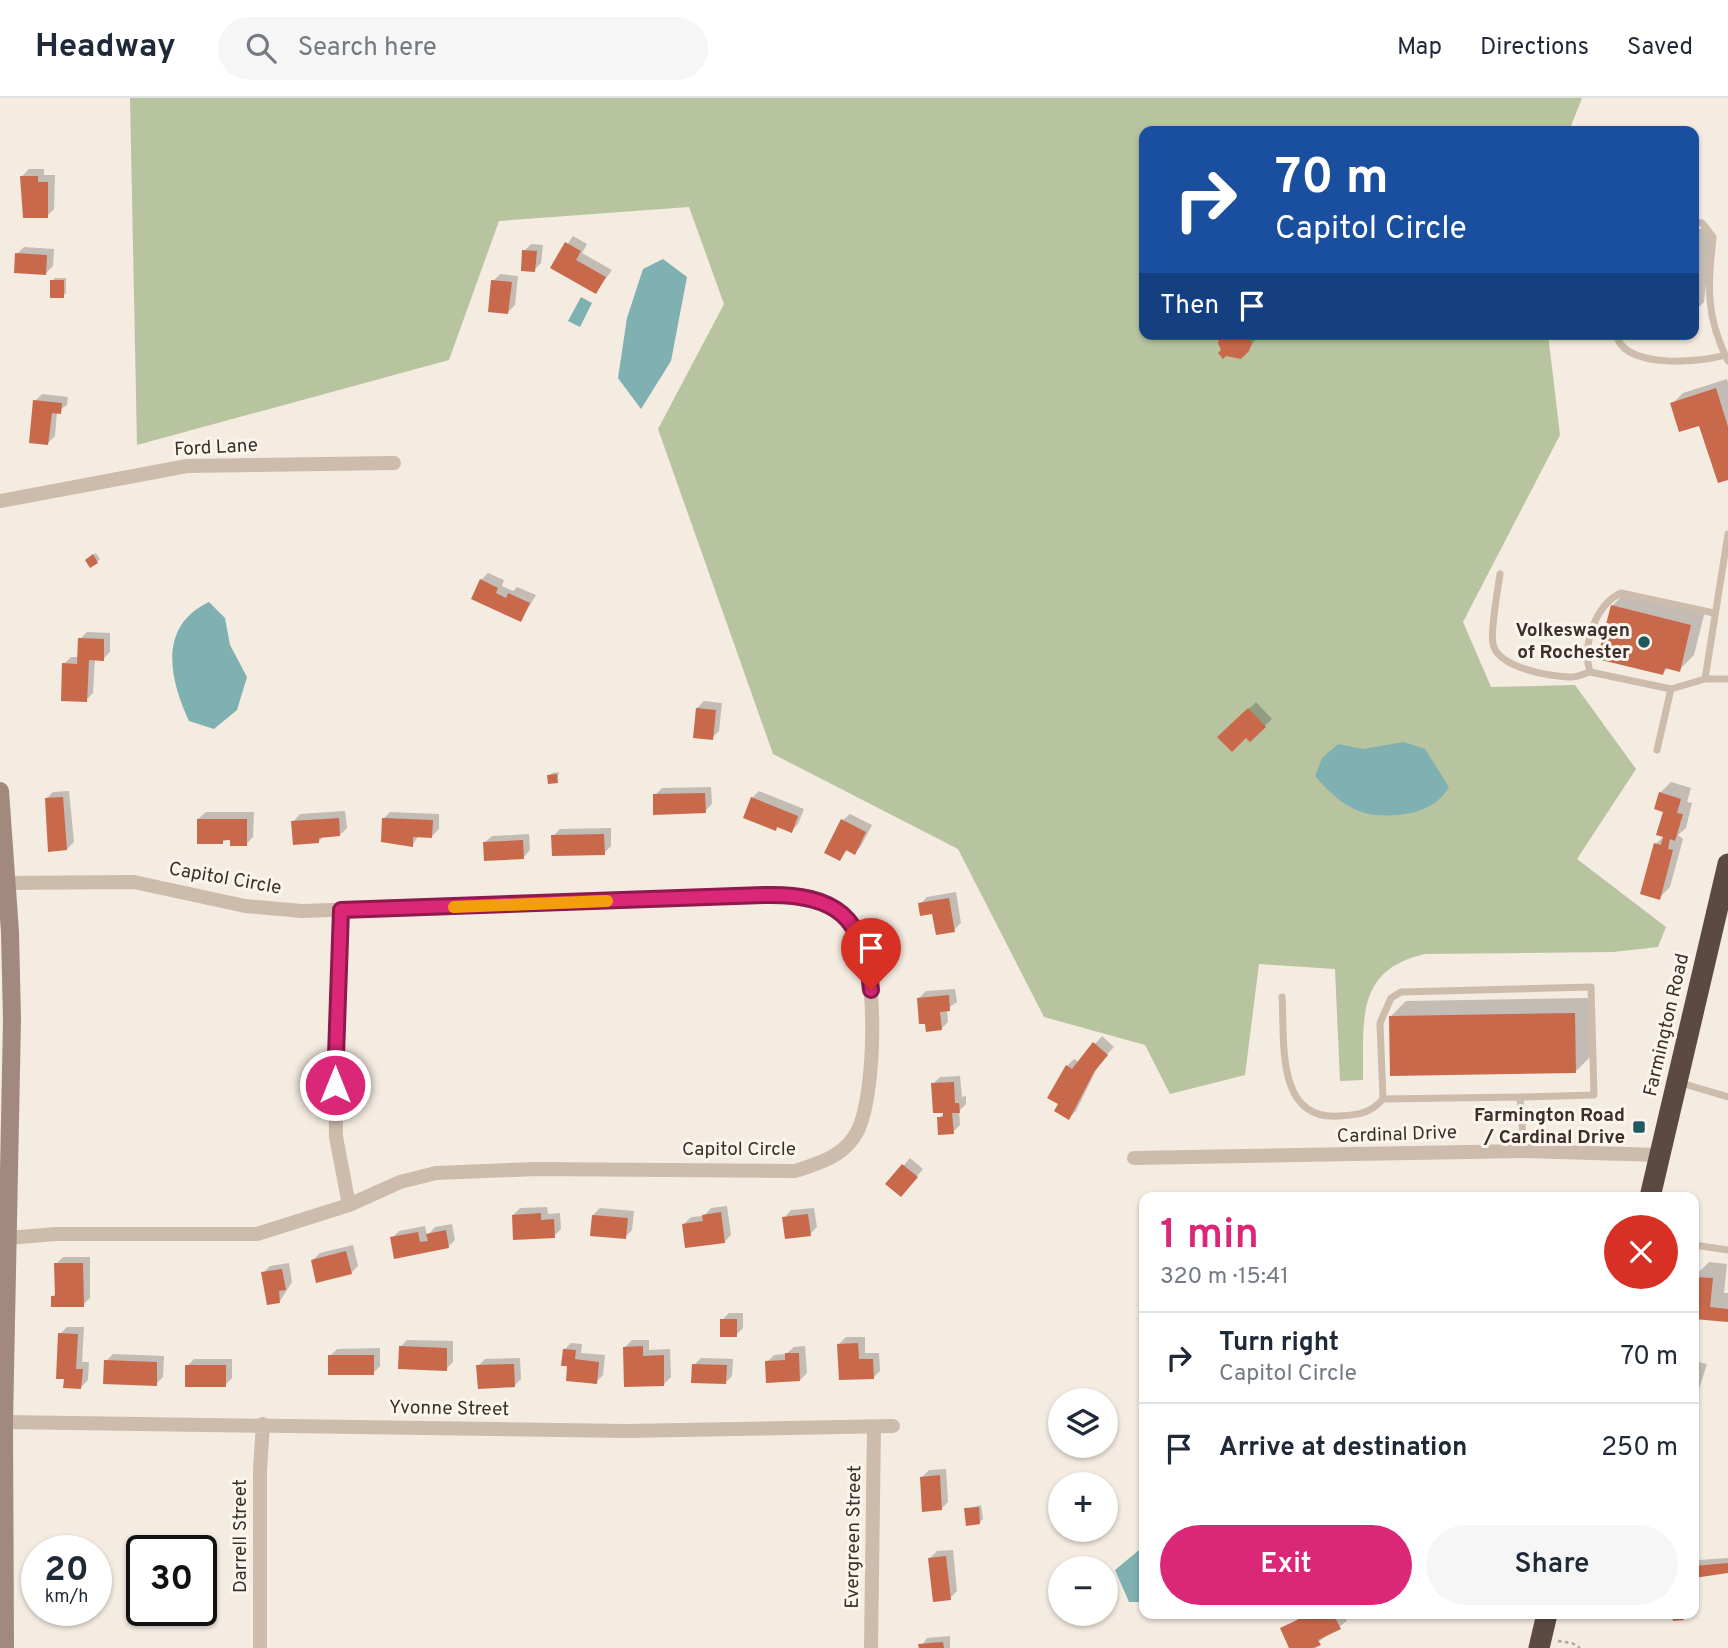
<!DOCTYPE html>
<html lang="en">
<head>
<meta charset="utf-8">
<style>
  :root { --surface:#fff; --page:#f6f6f7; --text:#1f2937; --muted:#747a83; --line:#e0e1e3; --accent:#db2777 }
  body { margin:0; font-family:Overpass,sans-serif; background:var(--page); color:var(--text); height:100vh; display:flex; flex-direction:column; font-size:26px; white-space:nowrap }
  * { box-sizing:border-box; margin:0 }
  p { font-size:23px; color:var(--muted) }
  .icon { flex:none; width:38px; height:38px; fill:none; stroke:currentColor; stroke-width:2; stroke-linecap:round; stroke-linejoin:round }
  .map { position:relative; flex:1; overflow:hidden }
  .panel { position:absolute; left:1139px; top:1094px; width:560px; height:427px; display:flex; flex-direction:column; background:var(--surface); border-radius:14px; box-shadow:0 2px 5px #0004 }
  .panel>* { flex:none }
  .hud { position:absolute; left:1139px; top:28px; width:560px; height:214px; border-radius:14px; box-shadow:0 2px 5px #0004; background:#1a4fa0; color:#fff; overflow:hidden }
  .tools { position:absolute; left:1048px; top:1290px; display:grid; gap:14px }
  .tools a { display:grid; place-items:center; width:70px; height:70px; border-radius:50%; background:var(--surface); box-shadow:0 2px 5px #0004; font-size:35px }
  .speed { position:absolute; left:21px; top:1437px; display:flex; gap:14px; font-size:35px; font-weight:700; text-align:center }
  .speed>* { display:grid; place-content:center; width:91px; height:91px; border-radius:50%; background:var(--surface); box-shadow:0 2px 5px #0004; line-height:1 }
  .speed small { font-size:18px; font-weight:400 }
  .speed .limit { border:4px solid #111; border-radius:10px; background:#fff; color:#111 }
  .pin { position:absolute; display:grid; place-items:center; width:60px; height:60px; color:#fff; margin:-72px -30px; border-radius:50% 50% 50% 0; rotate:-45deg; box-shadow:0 0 7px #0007 }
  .pin .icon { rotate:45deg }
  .me { position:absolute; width:77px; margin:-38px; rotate:0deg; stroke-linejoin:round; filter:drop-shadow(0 0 5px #0008) }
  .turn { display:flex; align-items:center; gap:24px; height:147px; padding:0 21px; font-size:32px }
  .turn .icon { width:91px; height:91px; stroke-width:2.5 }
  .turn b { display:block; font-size:49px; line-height:60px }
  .then { display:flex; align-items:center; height:66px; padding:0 21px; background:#0003; gap:14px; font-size:26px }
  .round { display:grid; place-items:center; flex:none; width:74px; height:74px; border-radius:37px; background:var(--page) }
  .overview { display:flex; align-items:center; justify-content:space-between; height:119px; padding:0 21px }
  h1 { font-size:42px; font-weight:600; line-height:52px; color:var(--accent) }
  .button { display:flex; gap:14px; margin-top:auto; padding:14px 21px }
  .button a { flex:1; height:80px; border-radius:42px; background:var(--accent); color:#fff; font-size:28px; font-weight:600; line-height:80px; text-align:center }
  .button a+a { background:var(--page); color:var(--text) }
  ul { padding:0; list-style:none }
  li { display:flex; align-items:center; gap:21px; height:91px; padding:0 21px; border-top:2px solid var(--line) }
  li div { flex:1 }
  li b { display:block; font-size:26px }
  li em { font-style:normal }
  header { display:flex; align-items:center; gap:42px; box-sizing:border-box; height:98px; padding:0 35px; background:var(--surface); border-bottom:2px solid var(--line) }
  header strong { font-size:33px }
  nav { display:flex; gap:38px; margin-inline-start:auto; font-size:24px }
  .search { width:490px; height:63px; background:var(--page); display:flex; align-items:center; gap:18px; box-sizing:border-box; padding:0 24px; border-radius:38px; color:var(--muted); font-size:26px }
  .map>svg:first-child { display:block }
  .green { fill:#b8c4a0 }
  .water { fill:#7fb0b2 }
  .shadow { fill:#0003 }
  .building { fill:#c8694b }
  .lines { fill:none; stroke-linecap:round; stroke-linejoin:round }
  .path { stroke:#b9a596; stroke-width:2.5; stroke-dasharray:3.5 3.5; stroke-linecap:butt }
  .lane { stroke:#cdbbac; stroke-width:7 }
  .street { stroke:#cdbbac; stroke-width:14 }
  .secondary { stroke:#a18a7d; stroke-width:18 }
  .highway { stroke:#5c4a42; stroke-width:21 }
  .route-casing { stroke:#8e194d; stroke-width:18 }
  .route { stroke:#db2777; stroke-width:12 }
  .slow { stroke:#f59e0b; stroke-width:12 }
  .poi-dot { fill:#1f5a5e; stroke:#fbf5ee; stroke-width:2.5 }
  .labels { text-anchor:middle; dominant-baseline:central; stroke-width:6; stroke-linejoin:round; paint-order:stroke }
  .street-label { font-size:19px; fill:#3b302b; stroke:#fbf5ee }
  .poi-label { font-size:19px; font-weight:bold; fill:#3b302b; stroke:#fbf5ee; text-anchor:end }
</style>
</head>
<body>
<header>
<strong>Headway</strong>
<div class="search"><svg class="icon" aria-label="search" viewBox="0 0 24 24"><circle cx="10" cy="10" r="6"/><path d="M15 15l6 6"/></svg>Search here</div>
<nav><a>Map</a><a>Directions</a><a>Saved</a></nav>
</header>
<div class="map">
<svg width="1728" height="1550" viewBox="0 0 1728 1550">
  <rect width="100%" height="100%" fill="#f4ebe1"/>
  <!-- green -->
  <path class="green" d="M 130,0 L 1582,0 L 1569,33 L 1144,33 L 1144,236 L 1548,236 L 1560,337 L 1463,524 L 1491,589 L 1575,587 L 1636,671 L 1577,761 L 1666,829 L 1658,849 L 1613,854 L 1425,856 C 1354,872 1364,924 1363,982 L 1340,983 L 1335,871 L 1259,866 L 1245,977 L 1170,996 L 1145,947 L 1044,919 L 958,751 L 773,656 L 658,331 L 724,206 L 689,109 L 499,123 L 449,262 L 137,347 Z"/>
  <!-- water -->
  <path class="water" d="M 663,161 L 687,179 L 671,263 L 641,311 L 618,280 L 627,220 L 643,171 Z
    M 581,199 L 592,205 L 580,229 L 568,223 Z
    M 209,504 L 225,520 L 230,547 L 247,579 L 237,612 L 214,631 L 189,623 C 169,580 158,528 209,504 Z
    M 1404,644 L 1425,651 L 1449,689 C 1439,706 1424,713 1405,716 C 1363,722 1343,710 1315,678 L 1322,660 L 1338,646 L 1363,651 Z
    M 1144,1448 L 1144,1504 L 1129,1504 L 1115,1472 Z"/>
  <!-- shadow -->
  <path class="shadow" d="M 29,71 L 44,71 L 44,77 L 55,77 L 54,111 L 47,118 L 22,78 Z
    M 1694,130 L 1712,132 L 1704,204 L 1694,214 Z
    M 573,138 L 587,146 L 582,155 L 612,172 L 596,194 L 552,169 Z
    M 531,146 L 543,147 L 541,165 L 534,172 L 524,153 Z
    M 24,149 L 54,151 L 53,168 L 46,175 L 17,156 Z
    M 500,176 L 518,178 L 515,207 L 508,214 L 493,183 Z
    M 55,180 L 66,180 L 66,195 L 63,198 L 52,183 Z
    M 1223,236 L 1260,236 L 1244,257 L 1223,252 Z
    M 1727,281 L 1728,285 L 1728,380 L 1700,326 L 1672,306 L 1683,295 Z
    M 42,296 L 68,299 L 67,307 L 57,314 L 55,338 L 48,345 L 35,303 Z
    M 96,455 L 100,461 L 97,464 L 90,459 Z
    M 488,475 L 504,482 L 502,488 L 513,493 L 517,489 L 536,497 L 521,522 L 481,482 Z
    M 1627,493 L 1705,513 L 1694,557 L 1679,572 L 1669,569 L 1663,575 L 1612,508 Z
    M 87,534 L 110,535 L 110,554 L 103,561 L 95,561 L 93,595 L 86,602 L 64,566 L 71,559 L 79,559 L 80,541 Z
    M 704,603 L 722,605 L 719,633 L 712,640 L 697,610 Z
    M 1256,604 L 1272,621 L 1250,641 L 1247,637 L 1220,639 Z
    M 559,674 L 557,683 L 549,678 L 552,675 Z
    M 1671,684 L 1691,690 L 1687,704 L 1692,705 L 1686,730 L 1678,737 L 1683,741 L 1670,789 L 1659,800 L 1656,746 L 1664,738 L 1665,713 L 1660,695 Z
    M 711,689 L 712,706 L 705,713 L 655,697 L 662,690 Z
    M 69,693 L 74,744 L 67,751 L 46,701 L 53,694 Z
    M 759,693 L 804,711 L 798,726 L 791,733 L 779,728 L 775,731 L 752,700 Z
    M 345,713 L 347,730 L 340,737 L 324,738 L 318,744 L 293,724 L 300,716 Z
    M 206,714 L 254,714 L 253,739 L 246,746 L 232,740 L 222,744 L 198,721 Z
    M 390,714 L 439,716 L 439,731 L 432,738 L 419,737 L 412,748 L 383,721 Z
    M 850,716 L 872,727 L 861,748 L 854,755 L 848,751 L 840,761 L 843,722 Z
    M 611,730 L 611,748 L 604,755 L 553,738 L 560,731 Z
    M 529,736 L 530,752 L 523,760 L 484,745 L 492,738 Z
    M 956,794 L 961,825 L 954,832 L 920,806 L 927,799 Z
    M 955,891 L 957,904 L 947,911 L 948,924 L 941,931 L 919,900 L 926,893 Z
    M 1589,900 L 1590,959 L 1575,974 L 1391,918 L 1406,903 Z
    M 1102,938 L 1114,949 L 1100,964 L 1076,1013 L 1069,1020 L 1060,1005 L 1067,968 L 1074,961 L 1079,964 Z
    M 960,978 L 962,999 L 966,998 L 966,1006 L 959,1013 L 960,1027 L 953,1034 L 939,1020 L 946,1013 L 933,986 L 940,979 Z
    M 910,1060 L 923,1071 L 908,1089 L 888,1086 Z
    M 727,1108 L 731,1137 L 724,1144 L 684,1126 L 691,1119 L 704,1118 L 711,1110 Z
    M 547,1109 L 548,1116 L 560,1115 L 561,1131 L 554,1138 L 513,1117 L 520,1110 Z
    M 600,1110 L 634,1113 L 632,1132 L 625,1139 L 593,1117 Z
    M 814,1110 L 817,1129 L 810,1136 L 784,1120 L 791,1112 Z
    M 452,1126 L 455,1142 L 448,1149 L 392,1140 L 399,1133 L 425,1128 L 427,1138 L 435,1129 Z
    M 353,1147 L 358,1168 L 351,1175 L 313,1162 L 320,1155 Z
    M 63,1159 L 90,1159 L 90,1200 L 83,1207 L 52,1199 L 56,1195 L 56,1166 Z
    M 1709,1164 L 1727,1166 L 1724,1195 L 1728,1195 L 1728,1223 L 1694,1220 L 1694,1179 Z
    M 289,1165 L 292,1184 L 280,1203 L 263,1175 L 270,1168 Z
    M 729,1215 L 743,1215 L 743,1230 L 736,1237 L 722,1222 Z
    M 67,1229 L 84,1229 L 82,1264 L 89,1264 L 88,1282 L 81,1289 L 60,1236 Z
    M 846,1239 L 865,1239 L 865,1255 L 879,1255 L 880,1273 L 873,1280 L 839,1246 Z
    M 407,1242 L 453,1243 L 453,1264 L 446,1271 L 400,1249 Z
    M 632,1242 L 649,1242 L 649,1252 L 670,1251 L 671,1279 L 664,1286 L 625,1249 Z
    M 571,1245 L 582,1246 L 581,1255 L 605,1257 L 603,1277 L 596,1284 L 569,1267 L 564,1252 Z
    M 805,1248 L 807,1275 L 800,1282 L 767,1264 L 774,1257 L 786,1256 L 794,1249 Z
    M 380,1250 L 380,1268 L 373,1275 L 330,1258 L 337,1251 Z
    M 113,1256 L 164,1258 L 163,1279 L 156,1286 L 106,1263 Z
    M 520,1260 L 521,1281 L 514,1288 L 478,1268 L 485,1261 Z
    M 701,1260 L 733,1261 L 732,1278 L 725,1285 L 694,1267 Z
    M 194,1261 L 232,1261 L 232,1280 L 225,1287 L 187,1268 Z
    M 1694,1263 L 1707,1266 L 1694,1307 Z
    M 946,1371 L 948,1404 L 941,1411 L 922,1379 L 929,1372 Z
    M 981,1407 L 983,1421 L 980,1424 L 966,1411 Z
    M 1698,1450 L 1699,1462 L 1728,1460 L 1728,1473 L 1694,1477 L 1694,1451 Z
    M 953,1452 L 957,1493 L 950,1500 L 930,1460 L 937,1453 Z
    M 1306,1516 L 1343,1516 L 1347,1523 L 1310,1550 L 1291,1550 L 1282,1531 Z
    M 950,1538 L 950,1550 L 920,1550 L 927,1540 Z"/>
  <!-- building -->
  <path class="building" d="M 20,78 L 38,78 L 38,84 L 48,84 L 48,120 L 23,120 Z
    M 565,144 L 581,153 L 576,162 L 606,179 L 596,196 L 550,170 Z
    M 522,152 L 537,153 L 535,174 L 521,173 Z
    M 15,155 L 47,157 L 46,177 L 14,175 Z
    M 50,182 L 64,182 L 64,200 L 50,200 Z
    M 491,182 L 512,184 L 508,216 L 488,214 Z
    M 1221,236 L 1248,236 L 1252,245 L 1249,253 L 1241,261 L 1226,258 L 1223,261 L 1218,255 L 1221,252 L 1218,245 Z
    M 1716,290 L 1728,329 L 1728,382 L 1718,385 L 1699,328 L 1679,334 L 1670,305 Z
    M 33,302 L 62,305 L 61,316 L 52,315 L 48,347 L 29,345 Z
    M 93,456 L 98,465 L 90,470 L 85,462 Z
    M 480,481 L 498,490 L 496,495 L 506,500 L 508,495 L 530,505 L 521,524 L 471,501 Z
    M 1611,507 L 1691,527 L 1680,574 L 1665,570 L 1663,577 L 1597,561 Z
    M 78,540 L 104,541 L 104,563 L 89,562 L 87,604 L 61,603 L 62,565 L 77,566 Z
    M 696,610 L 716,612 L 713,642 L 693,640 Z
    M 1248,610 L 1266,629 L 1250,644 L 1246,640 L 1232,654 L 1217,639 Z
    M 557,676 L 558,685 L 548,686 L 547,677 Z
    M 1659,694 L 1681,701 L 1677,715 L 1683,716 L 1675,743 L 1670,741 L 1668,751 L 1673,752 L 1660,802 L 1640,796 L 1654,745 L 1661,747 L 1663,739 L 1656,737 L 1663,714 L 1654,711 Z
    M 705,695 L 706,715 L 653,717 L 653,696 Z
    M 63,699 L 67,752 L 48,754 L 45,700 Z
    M 751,699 L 798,718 L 792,735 L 777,729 L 776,733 L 743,720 Z
    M 339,720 L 340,738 L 319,740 L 319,745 L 293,747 L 291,723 Z
    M 382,720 L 433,722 L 432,740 L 413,739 L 413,749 L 381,744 Z
    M 197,721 L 247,721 L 247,748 L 230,748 L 230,742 L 223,742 L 223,746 L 197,746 Z
    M 841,721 L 866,734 L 855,757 L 846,752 L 840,763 L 824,755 Z
    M 604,736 L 605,757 L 552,758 L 551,737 Z
    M 523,742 L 524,761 L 484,763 L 483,744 Z
    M 949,800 L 955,834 L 936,837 L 932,816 L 920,818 L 918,805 Z
    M 949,897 L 950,913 L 940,914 L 942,932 L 926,934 L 925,926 L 919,926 L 917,900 Z
    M 1575,915 L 1576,975 L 1390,978 L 1389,918 Z
    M 1093,944 L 1108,957 L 1094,974 L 1069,1022 L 1054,1013 L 1058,1006 L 1047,1000 L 1066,967 L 1072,971 Z
    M 954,984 L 955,1005 L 959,1005 L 960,1015 L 952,1015 L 954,1036 L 938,1037 L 937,1019 L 943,1019 L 943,1015 L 933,1015 L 931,985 Z
    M 902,1066 L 918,1079 L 901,1099 L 885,1086 Z
    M 721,1114 L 725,1145 L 685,1150 L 682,1126 L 703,1123 L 702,1117 Z
    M 541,1115 L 541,1122 L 554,1121 L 555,1140 L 513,1142 L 512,1117 Z
    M 808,1116 L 811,1138 L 785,1141 L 782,1119 Z
    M 592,1117 L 628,1120 L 626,1141 L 590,1138 Z
    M 446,1132 L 449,1150 L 394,1161 L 390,1139 L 418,1134 L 420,1144 L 428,1143 L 426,1136 Z
    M 346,1153 L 352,1176 L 316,1185 L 311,1162 Z
    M 54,1165 L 83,1165 L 84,1209 L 51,1209 L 51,1198 L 55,1198 Z
    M 282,1171 L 286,1192 L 279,1193 L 280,1205 L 267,1207 L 261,1174 Z
    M 1694,1179 L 1713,1180 L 1710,1209 L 1728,1211 L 1728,1224 L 1694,1221 Z
    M 720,1221 L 737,1221 L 737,1239 L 720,1239 Z
    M 58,1235 L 78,1236 L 76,1271 L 83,1271 L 81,1291 L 63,1290 L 64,1281 L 56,1281 Z
    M 858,1245 L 859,1261 L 873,1261 L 874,1281 L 839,1282 L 837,1246 Z
    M 399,1248 L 447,1250 L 447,1273 L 398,1271 Z
    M 643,1248 L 643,1258 L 664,1257 L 664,1288 L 624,1289 L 623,1249 Z
    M 563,1251 L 576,1252 L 575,1261 L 599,1264 L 597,1286 L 566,1283 L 567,1268 L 561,1268 Z
    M 785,1255 L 799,1255 L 800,1283 L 766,1285 L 765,1263 L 785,1262 Z
    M 328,1257 L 374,1257 L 374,1277 L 328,1277 Z
    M 104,1262 L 157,1264 L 157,1288 L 103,1286 Z
    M 514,1266 L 515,1289 L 478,1291 L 476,1267 Z
    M 692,1266 L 727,1267 L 726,1286 L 691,1285 Z
    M 185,1267 L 226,1267 L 226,1289 L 185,1289 Z
    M 940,1377 L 942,1412 L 922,1414 L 920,1379 Z
    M 979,1409 L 980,1426 L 966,1428 L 964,1410 Z
    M 946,1458 L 951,1502 L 933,1504 L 928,1460 Z
    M 1728,1465 L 1728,1475 L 1694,1480 L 1694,1468 Z
    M 1310,1516 L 1333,1516 L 1341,1531 L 1318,1542 L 1321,1547 L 1314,1550 L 1289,1550 L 1280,1530 Z
    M 1672,1516 L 1683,1516 L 1684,1522 L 1673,1523 Z
    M 943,1544 L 944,1550 L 919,1550 L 918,1546 Z"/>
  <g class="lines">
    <!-- path -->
    <path class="path" d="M 1558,1543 L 1572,1545 L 1580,1550"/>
    <!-- lane -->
    <path class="lane" d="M 1694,124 L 1702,125 L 1713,139 C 1708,188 1705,217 1728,263
      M 1616,236 C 1623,271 1699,265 1725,257
      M 1500,476 C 1498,491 1490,533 1493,546 C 1498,570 1549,578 1569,579 C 1576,580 1583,576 1590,574
      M 1714,515 L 1621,495 C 1595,507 1582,547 1590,574 L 1671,591 L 1705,581 L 1728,581
      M 1705,581 L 1728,436
      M 1657,652 L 1671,591
      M 1282,899 C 1285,943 1275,1023 1339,1018 C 1357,1017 1370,1016 1383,1001
      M 1681,985 L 1728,999
      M 1520,999 L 1594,997 L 1591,889 L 1401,894 L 1391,900 L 1380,925 L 1383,1001 L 1520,999 L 1524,1053
      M 1694,1147 L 1728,1152"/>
    <!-- street -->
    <path class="street" d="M 0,403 L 187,368 L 394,365
      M 0,785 L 134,784 L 245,808 L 302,813 L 783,796 C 808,800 839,804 854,827 C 879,864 876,990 859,1030 C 847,1057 821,1065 795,1073 L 536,1071 L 436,1075 L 400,1084 L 349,1107 L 257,1136 L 56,1136 L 8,1140
      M 341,812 L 335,962 L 336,1039 L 349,1107
      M 1134,1060 L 1524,1053 L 1660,1057
      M 4,1324 L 626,1333 L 893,1328
      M 260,1550 L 260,1372 L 263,1326
      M 871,1550 L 874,1329"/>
    <!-- secondary -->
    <path class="secondary" d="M 0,693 L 10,834 L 12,922 L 4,1324 L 5,1550"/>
    <!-- highway -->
    <path class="highway" d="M 1650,1099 L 1728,766
      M 1539,1550 L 1547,1516"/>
  </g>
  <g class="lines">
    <defs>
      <path id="route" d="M 335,987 L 341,812 L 764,797 C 836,795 865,819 871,892"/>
    </defs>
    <!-- route casing -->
    <use href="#route" class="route-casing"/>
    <!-- route -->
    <use href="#route" class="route"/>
    <!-- slow -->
    <path class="slow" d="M 454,809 L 607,803"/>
  </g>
  <!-- markers -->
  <g class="poi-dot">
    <circle cx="1644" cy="544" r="7"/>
    <rect x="1632" y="1022" width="14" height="14" rx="3.5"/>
  </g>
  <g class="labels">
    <!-- street labels -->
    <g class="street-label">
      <text transform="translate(216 350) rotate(-3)">Ford Lane</text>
      <text transform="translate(225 781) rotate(10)">Capitol Circle</text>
      <text transform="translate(1667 927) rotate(-77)">Farmington Road</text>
      <text transform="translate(1397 1037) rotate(-2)">Cardinal Drive</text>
      <text x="739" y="1052">Capitol Circle</text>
      <text transform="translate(449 1311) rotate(1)">Yvonne Street</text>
      <text transform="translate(241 1438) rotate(-90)">Darrell Street</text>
      <text transform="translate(854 1439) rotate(-89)">Evergreen Street</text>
    </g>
    <!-- poi labels -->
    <g class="poi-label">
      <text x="1630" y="533">Volkeswagen<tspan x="1630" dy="22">of Rochester</tspan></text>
      <text x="1625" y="1018">Farmington Road<tspan x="1625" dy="22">/ Cardinal Drive</tspan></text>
    </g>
  </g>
</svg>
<div class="tools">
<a><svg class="icon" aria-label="layers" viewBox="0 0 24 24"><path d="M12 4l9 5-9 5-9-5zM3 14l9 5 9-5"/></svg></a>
<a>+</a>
<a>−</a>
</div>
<div class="speed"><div>20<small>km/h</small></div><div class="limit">30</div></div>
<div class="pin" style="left:871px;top:892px;background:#d93025"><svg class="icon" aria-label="arrive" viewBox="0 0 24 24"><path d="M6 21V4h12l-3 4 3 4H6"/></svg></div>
<svg class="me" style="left:335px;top:987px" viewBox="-20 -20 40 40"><circle r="17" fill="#db2777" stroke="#fff" stroke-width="3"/><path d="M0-11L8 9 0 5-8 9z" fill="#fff"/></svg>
<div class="hud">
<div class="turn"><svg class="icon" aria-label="right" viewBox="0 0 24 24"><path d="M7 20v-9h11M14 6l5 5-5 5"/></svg><div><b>70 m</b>Capitol Circle</div></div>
<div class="then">Then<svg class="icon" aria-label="arrive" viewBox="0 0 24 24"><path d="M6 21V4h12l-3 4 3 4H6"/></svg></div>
</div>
<section class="panel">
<div class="overview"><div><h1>1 min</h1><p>320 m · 15:41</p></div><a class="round" style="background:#d93025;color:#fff"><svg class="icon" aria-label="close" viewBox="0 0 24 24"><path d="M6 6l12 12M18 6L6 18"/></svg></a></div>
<ul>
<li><svg class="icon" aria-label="right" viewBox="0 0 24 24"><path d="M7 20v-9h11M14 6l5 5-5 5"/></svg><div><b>Turn right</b><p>Capitol Circle</p></div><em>70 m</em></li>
<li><svg class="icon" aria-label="arrive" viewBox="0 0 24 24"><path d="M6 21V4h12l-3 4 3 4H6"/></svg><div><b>Arrive at destination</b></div><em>250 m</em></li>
</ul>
<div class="button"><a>Exit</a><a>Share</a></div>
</section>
</div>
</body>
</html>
